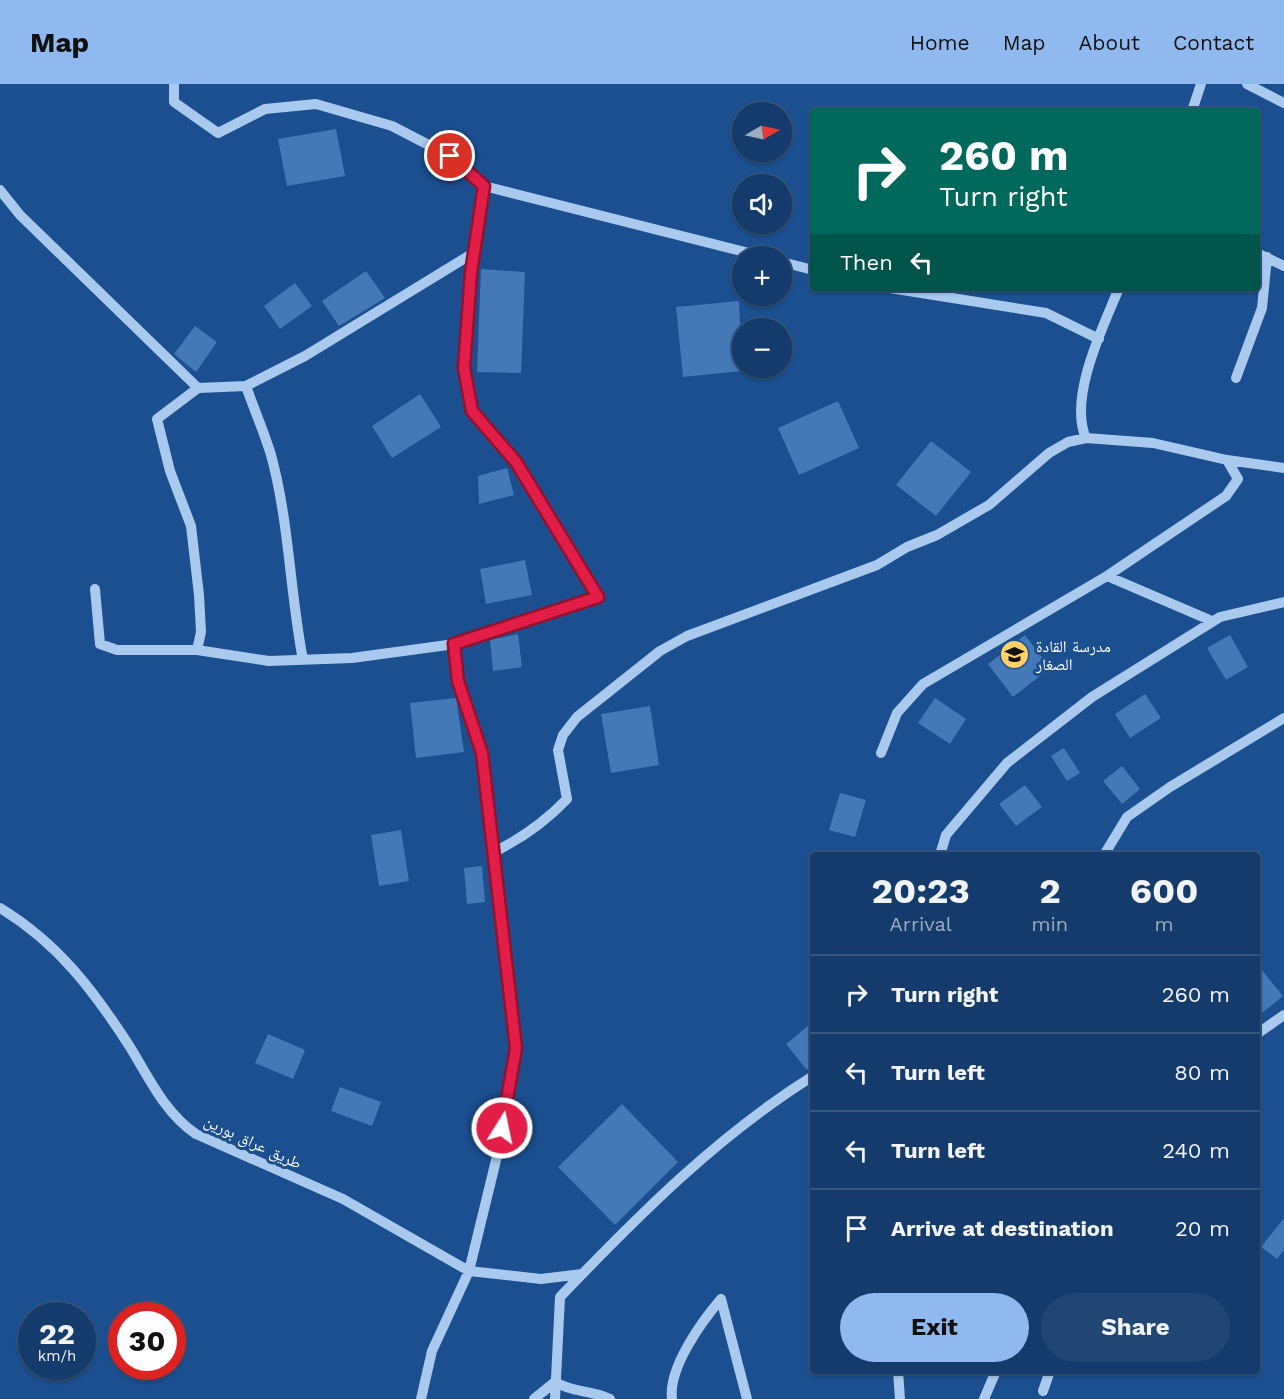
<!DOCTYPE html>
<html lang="en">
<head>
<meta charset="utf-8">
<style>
  :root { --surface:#143b6b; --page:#214673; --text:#f1f3f6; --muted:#9dadc1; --line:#33557e; --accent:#90b9f0 }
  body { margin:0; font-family:"Work Sans","Noto Naskh Arabic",sans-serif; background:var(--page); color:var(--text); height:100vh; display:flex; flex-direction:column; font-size:22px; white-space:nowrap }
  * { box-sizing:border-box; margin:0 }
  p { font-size:20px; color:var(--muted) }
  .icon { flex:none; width:33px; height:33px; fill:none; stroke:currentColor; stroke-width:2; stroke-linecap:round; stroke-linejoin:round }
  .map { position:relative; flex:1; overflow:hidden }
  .panel { position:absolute; left:810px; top:768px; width:450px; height:522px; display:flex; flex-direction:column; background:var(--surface); border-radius:6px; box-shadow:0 2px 4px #0004,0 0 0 2px var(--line) }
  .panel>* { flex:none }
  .guide { position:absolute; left:810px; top:24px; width:450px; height:183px; border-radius:6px; box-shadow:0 2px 4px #0004,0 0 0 2px var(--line); background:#00695c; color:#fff; overflow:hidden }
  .needle { width:39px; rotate:81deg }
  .buttons { position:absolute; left:732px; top:18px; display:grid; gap:12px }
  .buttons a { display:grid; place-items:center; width:60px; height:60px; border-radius:50%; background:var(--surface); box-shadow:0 2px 4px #0004,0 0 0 2px var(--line); font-size:30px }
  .speed { position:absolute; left:18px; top:1218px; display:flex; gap:12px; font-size:30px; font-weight:700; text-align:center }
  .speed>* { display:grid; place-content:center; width:78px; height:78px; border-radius:50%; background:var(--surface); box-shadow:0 2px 4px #0004,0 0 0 2px var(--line); line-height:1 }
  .speed small { font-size:15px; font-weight:400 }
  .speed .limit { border:9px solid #d22; background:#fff; color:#111 }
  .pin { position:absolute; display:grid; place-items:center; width:51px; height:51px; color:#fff; margin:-26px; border:3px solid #fff; border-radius:50%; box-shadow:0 2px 6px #0007 }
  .me { position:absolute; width:66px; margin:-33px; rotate:10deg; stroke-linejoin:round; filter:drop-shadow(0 0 4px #0008) }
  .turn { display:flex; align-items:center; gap:21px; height:126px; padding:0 30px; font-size:27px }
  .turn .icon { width:78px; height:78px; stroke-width:2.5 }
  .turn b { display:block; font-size:42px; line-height:51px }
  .then { display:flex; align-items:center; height:57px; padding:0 30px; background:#0003; gap:12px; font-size:22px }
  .eta { display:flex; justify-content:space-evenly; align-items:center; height:102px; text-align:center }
  .eta b { font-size:36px; font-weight:700; line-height:42px }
  .primary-button { display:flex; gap:12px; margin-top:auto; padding:12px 30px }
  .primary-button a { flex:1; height:69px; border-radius:36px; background:var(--accent); color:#111; font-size:24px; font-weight:700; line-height:69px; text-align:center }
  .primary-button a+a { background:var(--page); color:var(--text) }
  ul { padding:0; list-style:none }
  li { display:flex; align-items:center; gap:18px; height:78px; padding:0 30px; border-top:2px solid var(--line) }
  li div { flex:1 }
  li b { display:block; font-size:22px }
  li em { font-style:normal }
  header { display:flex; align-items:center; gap:36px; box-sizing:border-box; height:84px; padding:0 30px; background:var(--accent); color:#111 }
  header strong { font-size:28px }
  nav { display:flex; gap:33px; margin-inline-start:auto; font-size:21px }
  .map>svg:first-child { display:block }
  .building { fill:#4478b7 }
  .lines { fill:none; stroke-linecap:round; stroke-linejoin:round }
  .minor { stroke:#a9c9ee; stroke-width:10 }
  .route-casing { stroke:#92132f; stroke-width:15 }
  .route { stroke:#e11d48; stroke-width:10 }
  .labels { text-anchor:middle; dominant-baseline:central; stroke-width:6; stroke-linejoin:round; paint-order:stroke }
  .poi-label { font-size:16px; fill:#fff; stroke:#1b4f8f; text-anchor:start }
  .street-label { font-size:16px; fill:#fff; stroke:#1b4f8f }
</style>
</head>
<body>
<header>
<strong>Map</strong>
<nav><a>Home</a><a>Map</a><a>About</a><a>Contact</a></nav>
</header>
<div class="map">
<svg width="1284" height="1315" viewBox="0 0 1284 1315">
  <rect width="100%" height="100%" fill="#1b4f8f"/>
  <!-- building -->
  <path class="building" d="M 336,45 L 345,92 L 287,102 L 278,55 Z
    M 481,185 L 525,188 L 521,289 L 477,288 Z
    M 366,187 L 385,214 L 339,242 L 322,217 Z
    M 295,199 L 312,222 L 280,245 L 264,222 Z
    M 739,217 L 742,287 L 683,293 L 676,223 Z
    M 195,242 L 217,258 L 196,288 L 174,270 Z
    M 420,310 L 441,343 L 392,374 L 372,342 Z
    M 838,317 L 859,364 L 799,391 L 778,344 Z
    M 931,357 L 971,388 L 936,432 L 896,401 Z
    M 507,384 L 514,411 L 479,420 L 478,392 Z
    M 525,476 L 532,511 L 486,520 L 480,485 Z
    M 518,550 L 522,583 L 493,587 L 490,556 Z
    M 1025,551 L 1050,584 L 1013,613 L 988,580 Z
    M 1230,551 L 1248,583 L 1226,596 L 1207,564 Z
    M 1145,610 L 1161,634 L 1130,654 L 1115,630 Z
    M 456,614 L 464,668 L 416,674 L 410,619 Z
    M 935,614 L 966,635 L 950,660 L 918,639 Z
    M 650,622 L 659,681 L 611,689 L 601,630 Z
    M 1064,664 L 1080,689 L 1067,697 L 1051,672 Z
    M 1122,682 L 1140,705 L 1122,720 L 1103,697 Z
    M 1025,701 L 1042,723 L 1016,742 L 999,720 Z
    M 840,709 L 866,716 L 855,753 L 829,746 Z
    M 401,746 L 409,797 L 379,802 L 371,751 Z
    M 482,782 L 485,818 L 467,820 L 464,784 Z
    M 1257,880 L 1283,912 L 1257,933 Z
    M 813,938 L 813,981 L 807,986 L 786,960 Z
    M 268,950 L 305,966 L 293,995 L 255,979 Z
    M 340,1003 L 381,1018 L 372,1042 L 331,1027 Z
    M 622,1020 L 678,1078 L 615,1141 L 558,1083 Z
    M 1284,1134 L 1284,1166 L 1277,1175 L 1261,1163 Z"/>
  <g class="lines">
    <!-- minor -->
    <path class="minor" d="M 174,0 L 174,18 L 218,49 L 265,25 L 316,20 L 392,42 L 450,72 L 484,102 L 761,172
      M 1247,0 L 1284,19
      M 1192,27 L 1201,0
      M 0,106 L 20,131 L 198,304 L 246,302 L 305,272 L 475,168
      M 1257,169 L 1284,182
      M 782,178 L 813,186
      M 890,204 L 1046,229 L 1099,255
      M 1236,294 L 1262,224 L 1267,173
      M 246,302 C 254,325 264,348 271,371 C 289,436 290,509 303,576
      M 1086,354 C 1068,314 1103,243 1119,204
      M 1227,376 L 1284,384
      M 1107,492 L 1212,537
      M 95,505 L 100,560 L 117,566 L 197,566 L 269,577 L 352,574 L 455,560 L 598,513 L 516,378 L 472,326 L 463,284 L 471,188 L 484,102
      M 197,566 L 201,548 L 199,511 L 191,442 L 170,387 L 157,335 L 198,304
      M 492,769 C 521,755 545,738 567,715 L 558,666 L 563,651 L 577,633 L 660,567 L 687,552 L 877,481 L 907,463 L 937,451 L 989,421 L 1049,369 L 1068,358 L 1086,354 L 1153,359 L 1227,376 L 1238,395 L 1226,412 L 1107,492 L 923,600 L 897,629 L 881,669
      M 940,771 L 946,751 L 1007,679 L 1092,613 L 1220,533 L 1284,518
      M 1104,771 L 1127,733 L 1170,703 L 1284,634
      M 0,824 C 58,859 94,907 130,963 C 149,994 165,1029 196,1050 L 343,1115 L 469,1187 L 541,1195 L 582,1190
      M 1257,950 L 1284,931
      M 721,1215 L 747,1315
      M 898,1287 L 900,1315
      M 555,1298 C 573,1309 592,1306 610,1315
      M 1043,1307 L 1050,1287
      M 421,1315 L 432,1267 L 469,1187 L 499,1064 L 516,964 L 482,669 L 458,597 L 455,560
      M 534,1315 L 555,1298
      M 555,1315 L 560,1213 C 638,1132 717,1052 813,992
      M 672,1315 C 668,1284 702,1237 721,1215
      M 984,1315 L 996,1287"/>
  </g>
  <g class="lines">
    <defs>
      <path id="route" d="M 450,72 L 484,102 L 471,189 L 464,284 L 472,327 L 516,378 L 598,513 L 454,560 L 458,597 L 482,669 L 516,964 L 502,1044"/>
    </defs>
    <!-- route casing -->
    <use href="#route" class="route-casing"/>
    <!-- route -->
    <use href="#route" class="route"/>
  </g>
  <!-- icons -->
  <defs>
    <symbol id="school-disc" viewBox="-11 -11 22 22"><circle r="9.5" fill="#ffd166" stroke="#1b4f8f"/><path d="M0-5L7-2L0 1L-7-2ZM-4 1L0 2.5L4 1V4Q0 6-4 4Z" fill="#111"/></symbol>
  </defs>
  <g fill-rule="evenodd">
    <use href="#school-disc" x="998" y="554" width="33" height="33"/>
  </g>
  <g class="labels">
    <!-- poi labels -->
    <g class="poi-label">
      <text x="1036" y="562">مدرسة القادة<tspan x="1036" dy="18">الصغار</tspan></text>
    </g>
    <!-- street labels -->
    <g class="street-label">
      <text transform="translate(253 1058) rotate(25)">طريق عراق بورين</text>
    </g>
  </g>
</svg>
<div class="buttons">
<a><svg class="needle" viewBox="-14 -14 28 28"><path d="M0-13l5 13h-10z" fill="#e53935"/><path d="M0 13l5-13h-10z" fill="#9dadc1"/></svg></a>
<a><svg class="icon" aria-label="sound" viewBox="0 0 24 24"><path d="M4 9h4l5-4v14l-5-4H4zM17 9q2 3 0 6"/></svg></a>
<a>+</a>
<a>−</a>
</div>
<div class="speed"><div>22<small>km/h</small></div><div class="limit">30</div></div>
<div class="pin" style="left:450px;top:72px;background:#d93025"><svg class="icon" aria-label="arrive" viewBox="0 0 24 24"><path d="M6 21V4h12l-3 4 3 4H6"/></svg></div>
<svg class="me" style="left:502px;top:1044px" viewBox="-20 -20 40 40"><circle r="17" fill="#e11d48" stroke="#fff" stroke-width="3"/><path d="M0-11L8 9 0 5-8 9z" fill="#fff"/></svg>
<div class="guide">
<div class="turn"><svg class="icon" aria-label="right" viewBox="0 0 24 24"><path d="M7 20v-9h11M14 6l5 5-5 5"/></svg><div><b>260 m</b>Turn right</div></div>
<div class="then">Then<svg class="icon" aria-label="left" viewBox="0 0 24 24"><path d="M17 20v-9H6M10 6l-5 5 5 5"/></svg></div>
</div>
<section class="panel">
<div class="eta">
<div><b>20:23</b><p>Arrival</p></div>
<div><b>2</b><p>min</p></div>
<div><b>600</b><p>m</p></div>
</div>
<ul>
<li><svg class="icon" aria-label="right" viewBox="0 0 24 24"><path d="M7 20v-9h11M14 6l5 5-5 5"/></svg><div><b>Turn right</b></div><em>260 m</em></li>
<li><svg class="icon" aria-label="left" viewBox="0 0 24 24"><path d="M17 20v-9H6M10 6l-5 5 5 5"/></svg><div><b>Turn left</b></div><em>80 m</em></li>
<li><svg class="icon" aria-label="left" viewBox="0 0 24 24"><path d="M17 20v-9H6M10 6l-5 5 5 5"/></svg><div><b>Turn left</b></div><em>240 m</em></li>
<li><svg class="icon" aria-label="arrive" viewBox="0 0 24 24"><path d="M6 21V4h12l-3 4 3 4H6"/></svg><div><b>Arrive at destination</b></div><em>20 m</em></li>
</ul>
<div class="primary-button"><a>Exit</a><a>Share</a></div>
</section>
</div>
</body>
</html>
